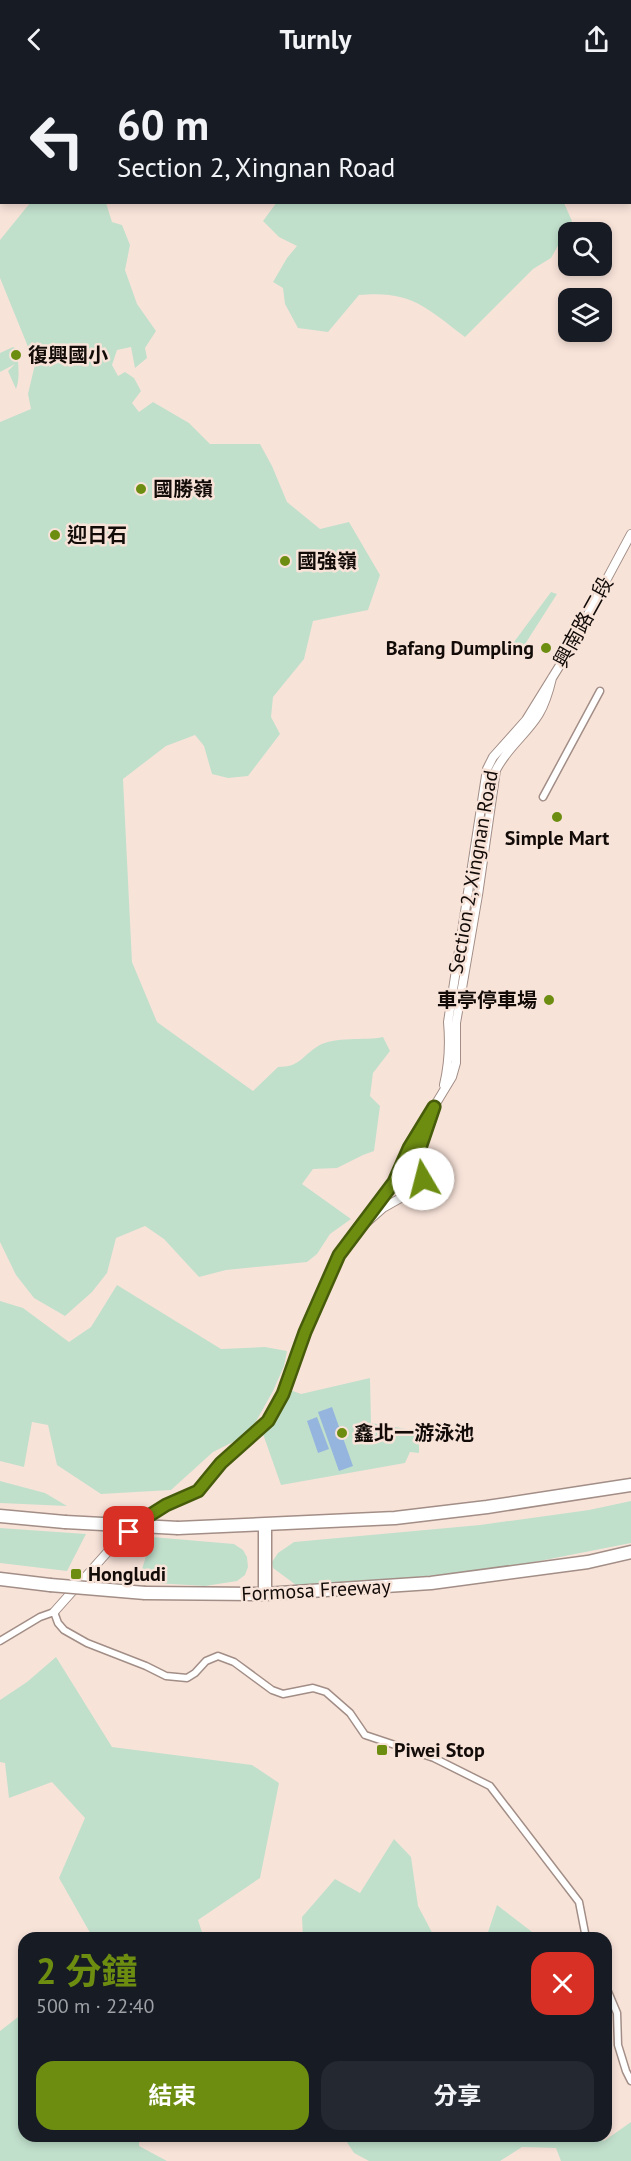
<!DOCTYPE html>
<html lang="zh-TW">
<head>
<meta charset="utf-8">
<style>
  :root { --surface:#171b24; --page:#242831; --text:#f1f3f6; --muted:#9ea1a6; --accent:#6d8d11 }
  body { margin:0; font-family:"PT Sans","Noto Sans TC",sans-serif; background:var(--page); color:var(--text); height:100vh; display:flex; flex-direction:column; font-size:22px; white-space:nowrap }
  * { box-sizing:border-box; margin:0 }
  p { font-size:20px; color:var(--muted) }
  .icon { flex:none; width:33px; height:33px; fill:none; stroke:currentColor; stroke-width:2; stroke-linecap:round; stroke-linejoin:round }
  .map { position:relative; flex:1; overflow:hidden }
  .drawer { position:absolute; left:18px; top:1854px; width:594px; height:210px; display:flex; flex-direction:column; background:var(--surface); border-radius:18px; box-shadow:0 3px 9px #0003 }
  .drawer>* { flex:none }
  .guide { position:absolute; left:0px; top:0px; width:632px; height:126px; box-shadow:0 3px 9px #0003; background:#171b24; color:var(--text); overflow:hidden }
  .buttons { position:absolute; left:558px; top:144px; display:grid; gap:12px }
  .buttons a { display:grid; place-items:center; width:54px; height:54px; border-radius:12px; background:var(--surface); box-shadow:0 3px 9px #0003; font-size:30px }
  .pin { position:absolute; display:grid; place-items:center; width:51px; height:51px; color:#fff; margin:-26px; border-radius:12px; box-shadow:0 3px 9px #0006 }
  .me { position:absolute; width:66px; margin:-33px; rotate:352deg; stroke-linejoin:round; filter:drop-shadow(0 0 4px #0008) }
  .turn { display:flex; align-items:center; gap:21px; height:126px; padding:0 18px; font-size:27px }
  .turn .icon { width:78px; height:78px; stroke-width:2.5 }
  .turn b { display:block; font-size:42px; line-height:51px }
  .round { display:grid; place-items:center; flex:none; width:63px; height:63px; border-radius:18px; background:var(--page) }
  .overview { display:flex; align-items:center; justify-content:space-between; height:102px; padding:0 18px }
  h1 { font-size:36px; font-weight:700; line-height:45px; color:var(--accent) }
  .primary-button { display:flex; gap:12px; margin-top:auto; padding:12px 18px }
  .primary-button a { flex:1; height:69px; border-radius:18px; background:var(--accent); color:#fff; font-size:24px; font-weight:700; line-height:69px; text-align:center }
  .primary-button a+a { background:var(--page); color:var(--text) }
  header { display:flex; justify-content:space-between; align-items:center; height:78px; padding:0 18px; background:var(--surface); font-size:27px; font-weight:700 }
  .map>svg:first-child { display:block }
  .green { fill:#c1e0cc }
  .water { fill:#95b5de }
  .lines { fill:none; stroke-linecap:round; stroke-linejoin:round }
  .minor-casing { stroke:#a28e86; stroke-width:9 }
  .tertiary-casing { stroke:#a28e86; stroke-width:10 }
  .motorway-casing { stroke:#a28e86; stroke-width:15 }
  .minor { stroke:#fff; stroke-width:6 }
  .tertiary { stroke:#fff; stroke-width:8 }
  .motorway { stroke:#fff; stroke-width:12 }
  .motorway-bridge-casing { stroke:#a28e86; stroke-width:15; stroke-linecap:butt }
  .motorway-bridge { stroke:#fff; stroke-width:12 }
  .route-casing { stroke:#475c0b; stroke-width:15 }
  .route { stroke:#6d8d11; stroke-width:10 }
  .poi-dot { fill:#6d8d11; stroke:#f8e3d9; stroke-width:2 }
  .labels { text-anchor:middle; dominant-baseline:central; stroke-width:5; stroke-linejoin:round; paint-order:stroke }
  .poi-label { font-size:20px; font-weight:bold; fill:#120b08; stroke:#f8e3d9; text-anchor:start }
  .street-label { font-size:20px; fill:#120b08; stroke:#f8e3d9 }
</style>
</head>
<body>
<header><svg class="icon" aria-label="back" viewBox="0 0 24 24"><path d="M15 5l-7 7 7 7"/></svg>Turnly<svg class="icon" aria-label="share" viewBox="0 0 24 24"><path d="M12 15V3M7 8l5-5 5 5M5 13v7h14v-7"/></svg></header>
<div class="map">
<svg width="631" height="2083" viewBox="0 0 631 2083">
  <rect width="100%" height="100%" fill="#f8e3d9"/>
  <!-- green -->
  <path class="green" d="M 324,0 L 537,0 L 539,1 L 324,1 Z
    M 277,124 L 564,125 L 572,143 L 551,180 L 533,191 L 465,259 C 426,229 410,212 359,217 L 328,254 L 298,250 L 285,226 L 283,210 L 273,204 L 287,180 L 297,168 L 279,159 L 263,143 Z
    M 30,125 L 106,125 L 112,144 L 122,147 L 130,167 L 125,192 L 137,226 L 156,253 L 145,270 L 147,280 L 135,290 L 131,269 L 117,272 L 112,287 L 118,298 L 125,294 L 134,300 L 141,313 L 132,325 L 139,334 L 153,324 L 189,345 L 210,366 L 260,366 L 272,388 L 287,424 L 320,451 L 349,444 L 380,497 L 368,532 L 313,543 L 304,581 L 273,619 L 271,639 L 280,656 L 248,698 L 228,700 L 212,696 L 204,668 L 195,657 L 166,668 L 123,701 L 132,884 L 157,944 L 253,1013 L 278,989 C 300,989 302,978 318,968 C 335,958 364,963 383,959 L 390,973 L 373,995 L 370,1018 L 380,1028 L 374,1073 L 363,1077 L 337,1090 L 313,1091 L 302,1106 L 351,1141 L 330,1156 L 317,1176 L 307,1184 L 226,1192 L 199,1199 L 164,1161 L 145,1148 L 116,1160 L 107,1195 L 92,1214 L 65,1238 L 34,1220 L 16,1197 L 0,1164 L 0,344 L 31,331 L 28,316 L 35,286 L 0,200 L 0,162 Z
    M 13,269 L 18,272 C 17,285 21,298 16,311 L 8,293 L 15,286 L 0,294 L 0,275 Z
    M 551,514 L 557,516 L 520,574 L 511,568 Z
    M 117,1207 L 221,1271 L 265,1269 L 287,1273 L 284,1288 L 273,1313 L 249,1356 L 213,1374 L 171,1412 L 101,1416 L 57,1387 L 48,1347 L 32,1344 L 24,1389 L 0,1383 L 0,1223 L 23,1230 L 69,1264 L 91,1249 Z
    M 370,1300 L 371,1345 L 419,1353 L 419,1375 L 410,1374 L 405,1385 L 281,1407 L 263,1356 L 276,1340 L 290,1312 L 301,1316 Z
    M 0,1403 L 45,1415 L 67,1428 L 0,1425 Z
    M 631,1423 L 631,1465 L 514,1488 L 430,1498 L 318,1507 L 296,1507 L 273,1490 L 272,1484 L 278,1475 L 294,1464 L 480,1447 L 589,1432 Z
    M 0,1450 L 86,1456 L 67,1493 L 0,1485 Z
    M 152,1459 L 234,1466 L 243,1472 L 247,1479 L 248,1489 L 245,1497 L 237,1503 L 205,1508 L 138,1504 Z
    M 56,1579 L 112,1669 L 252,1687 L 279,1705 L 260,1800 L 198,1842 L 204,1860 L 93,1860 L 59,1800 L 85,1740 L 52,1704 L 9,1720 L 5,1685 L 0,1684 L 0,1622 L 27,1604 Z
    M 394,1761 L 411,1779 L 418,1828 L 435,1860 L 303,1860 L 302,1839 L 335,1801 L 360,1815 Z
    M 497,1827 L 536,1857 L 537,1860 L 486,1860 Z
    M 22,1936 L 24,1939 L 24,2058 L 139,2058 L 139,2068 L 167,2083 L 0,2083 L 0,1953 Z
    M 631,2044 L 631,2083 L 561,2083 L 556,2070 L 522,2069 L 500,2083 L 369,2083 L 354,2075 L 343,2058 L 599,2058 L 604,2063 Z"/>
  <!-- water -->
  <path class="water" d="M 332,1329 L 353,1388 L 339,1393 L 318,1334 Z
    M 317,1339 L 329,1371 L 318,1375 L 307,1343 Z"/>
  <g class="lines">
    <defs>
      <path id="minor" d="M 543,719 L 600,613
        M 0,1563 L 40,1539 L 54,1534 L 58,1545 L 64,1552 L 87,1565 L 146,1588 L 166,1598 L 187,1600 L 195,1595 L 206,1583 L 218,1578 L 234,1584 L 272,1612 L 283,1616 L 313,1610 L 326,1614 L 350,1635 L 365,1657 L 434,1680 L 490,1708 L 579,1824 L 586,1860
        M 606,1909 L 617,1935 L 618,1967 L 626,1993 L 631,2003"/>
      <path id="tertiary" d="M 596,0 L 597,2
        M 630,56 L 631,58
        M 444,1007 C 449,986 450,966 448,944 L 487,691 L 493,679 L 526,642 L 565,579 L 631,456
        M 366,1145 L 383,1130 L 420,1109 L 423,1101 L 419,1073 L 428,1044
        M 54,1534 L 112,1469 L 147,1439 L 166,1427 L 198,1413 L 221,1385 L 268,1343 L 283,1316 L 305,1254 L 339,1177 L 394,1104 L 409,1070 L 452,999 L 456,985 L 456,945 L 478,817 L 496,692 C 507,670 527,656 539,636 C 546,624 549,613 552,600"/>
      <path id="motorway" d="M 0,1438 L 65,1444
        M 178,1450 L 395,1440 L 487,1429 L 631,1407
        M 0,1501 L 50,1507
        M 145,1515 L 265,1516 L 431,1505 L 588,1484 L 631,1474
        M 265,1516 L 265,1446"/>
    </defs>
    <!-- minor casing -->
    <use href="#minor" class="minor-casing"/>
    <!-- tertiary casing -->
    <use href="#tertiary" class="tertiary-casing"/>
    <!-- motorway casing -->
    <use href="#motorway" class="motorway-casing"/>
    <!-- minor -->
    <use href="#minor" class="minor"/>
    <!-- tertiary -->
    <use href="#tertiary" class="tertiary"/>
    <!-- motorway -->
    <use href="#motorway" class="motorway"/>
    <defs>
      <path id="motorway-bridge" d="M 65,1444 L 178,1450
        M 50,1507 L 145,1515"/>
    </defs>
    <!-- motorway-bridge casing -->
    <use href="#motorway-bridge" class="motorway-bridge-casing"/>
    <!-- motorway-bridge -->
    <use href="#motorway-bridge" class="motorway-bridge"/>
  </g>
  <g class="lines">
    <defs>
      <path id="route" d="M 129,1454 L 147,1439 L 166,1427 L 198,1413 L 221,1385 L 268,1343 L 283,1316 L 305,1254 L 339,1177 L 394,1104 L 409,1070 L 434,1029 L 419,1073 L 423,1101"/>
    </defs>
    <!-- route casing -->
    <use href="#route" class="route-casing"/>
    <!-- route -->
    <use href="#route" class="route"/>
  </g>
  <!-- markers -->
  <g class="poi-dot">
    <circle cx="16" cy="277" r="6"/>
    <circle cx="141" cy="411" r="6"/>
    <circle cx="55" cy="457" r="6"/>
    <circle cx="285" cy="483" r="6"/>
    <circle cx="546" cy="570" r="6"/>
    <circle cx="557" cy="739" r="6"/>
    <circle cx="549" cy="922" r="6"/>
    <circle cx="342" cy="1355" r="6"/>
    <rect x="70" y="1490" width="12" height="12" rx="3"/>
    <rect x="376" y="1666" width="12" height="12" rx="3"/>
  </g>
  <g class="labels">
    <!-- poi labels -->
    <g class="poi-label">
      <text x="28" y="277">復興國小</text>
      <text x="153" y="411">國勝嶺</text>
      <text x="67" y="457">迎日石</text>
      <text x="297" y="483">國強嶺</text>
      <text x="534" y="570" text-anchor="end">Bafang Dumpling</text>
      <text x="557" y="760" text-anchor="middle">Simple Mart</text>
      <text x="537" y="922" text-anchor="end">車亭停車場</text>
      <text x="354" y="1355">鑫北一游泳池</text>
      <text x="88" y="1496">Hongludi</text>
      <text x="394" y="1672">Piwei Stop</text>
    </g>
    <!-- street labels -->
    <g class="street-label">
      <text transform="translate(583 544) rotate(-61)">興南路二段</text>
      <text transform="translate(473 794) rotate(-80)">Section 2, Xingnan Road</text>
      <text transform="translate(316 1512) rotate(-3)">Formosa Freeway</text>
    </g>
  </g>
</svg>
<div class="buttons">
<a><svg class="icon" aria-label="search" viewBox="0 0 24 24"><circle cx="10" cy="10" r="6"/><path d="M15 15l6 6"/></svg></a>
<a><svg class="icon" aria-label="layers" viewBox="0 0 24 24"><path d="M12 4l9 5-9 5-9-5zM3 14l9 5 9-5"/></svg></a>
</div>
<div class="pin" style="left:129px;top:1454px;background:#d93025"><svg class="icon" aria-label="arrive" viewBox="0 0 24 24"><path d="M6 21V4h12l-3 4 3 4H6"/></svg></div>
<svg class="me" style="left:423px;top:1101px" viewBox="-20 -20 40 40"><circle r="19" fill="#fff"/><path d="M0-13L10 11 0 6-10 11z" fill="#6d8d11"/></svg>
<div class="guide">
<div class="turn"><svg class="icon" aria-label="left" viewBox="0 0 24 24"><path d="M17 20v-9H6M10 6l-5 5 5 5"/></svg><div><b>60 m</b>Section 2, Xingnan Road</div></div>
</div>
<section class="drawer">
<div class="overview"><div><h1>2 分鐘</h1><p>500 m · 22:40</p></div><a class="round" style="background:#d93025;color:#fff"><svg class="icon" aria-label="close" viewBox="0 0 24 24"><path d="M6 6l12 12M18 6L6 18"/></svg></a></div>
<div class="primary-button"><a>結束</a><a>分享</a></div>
</section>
</div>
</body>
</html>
